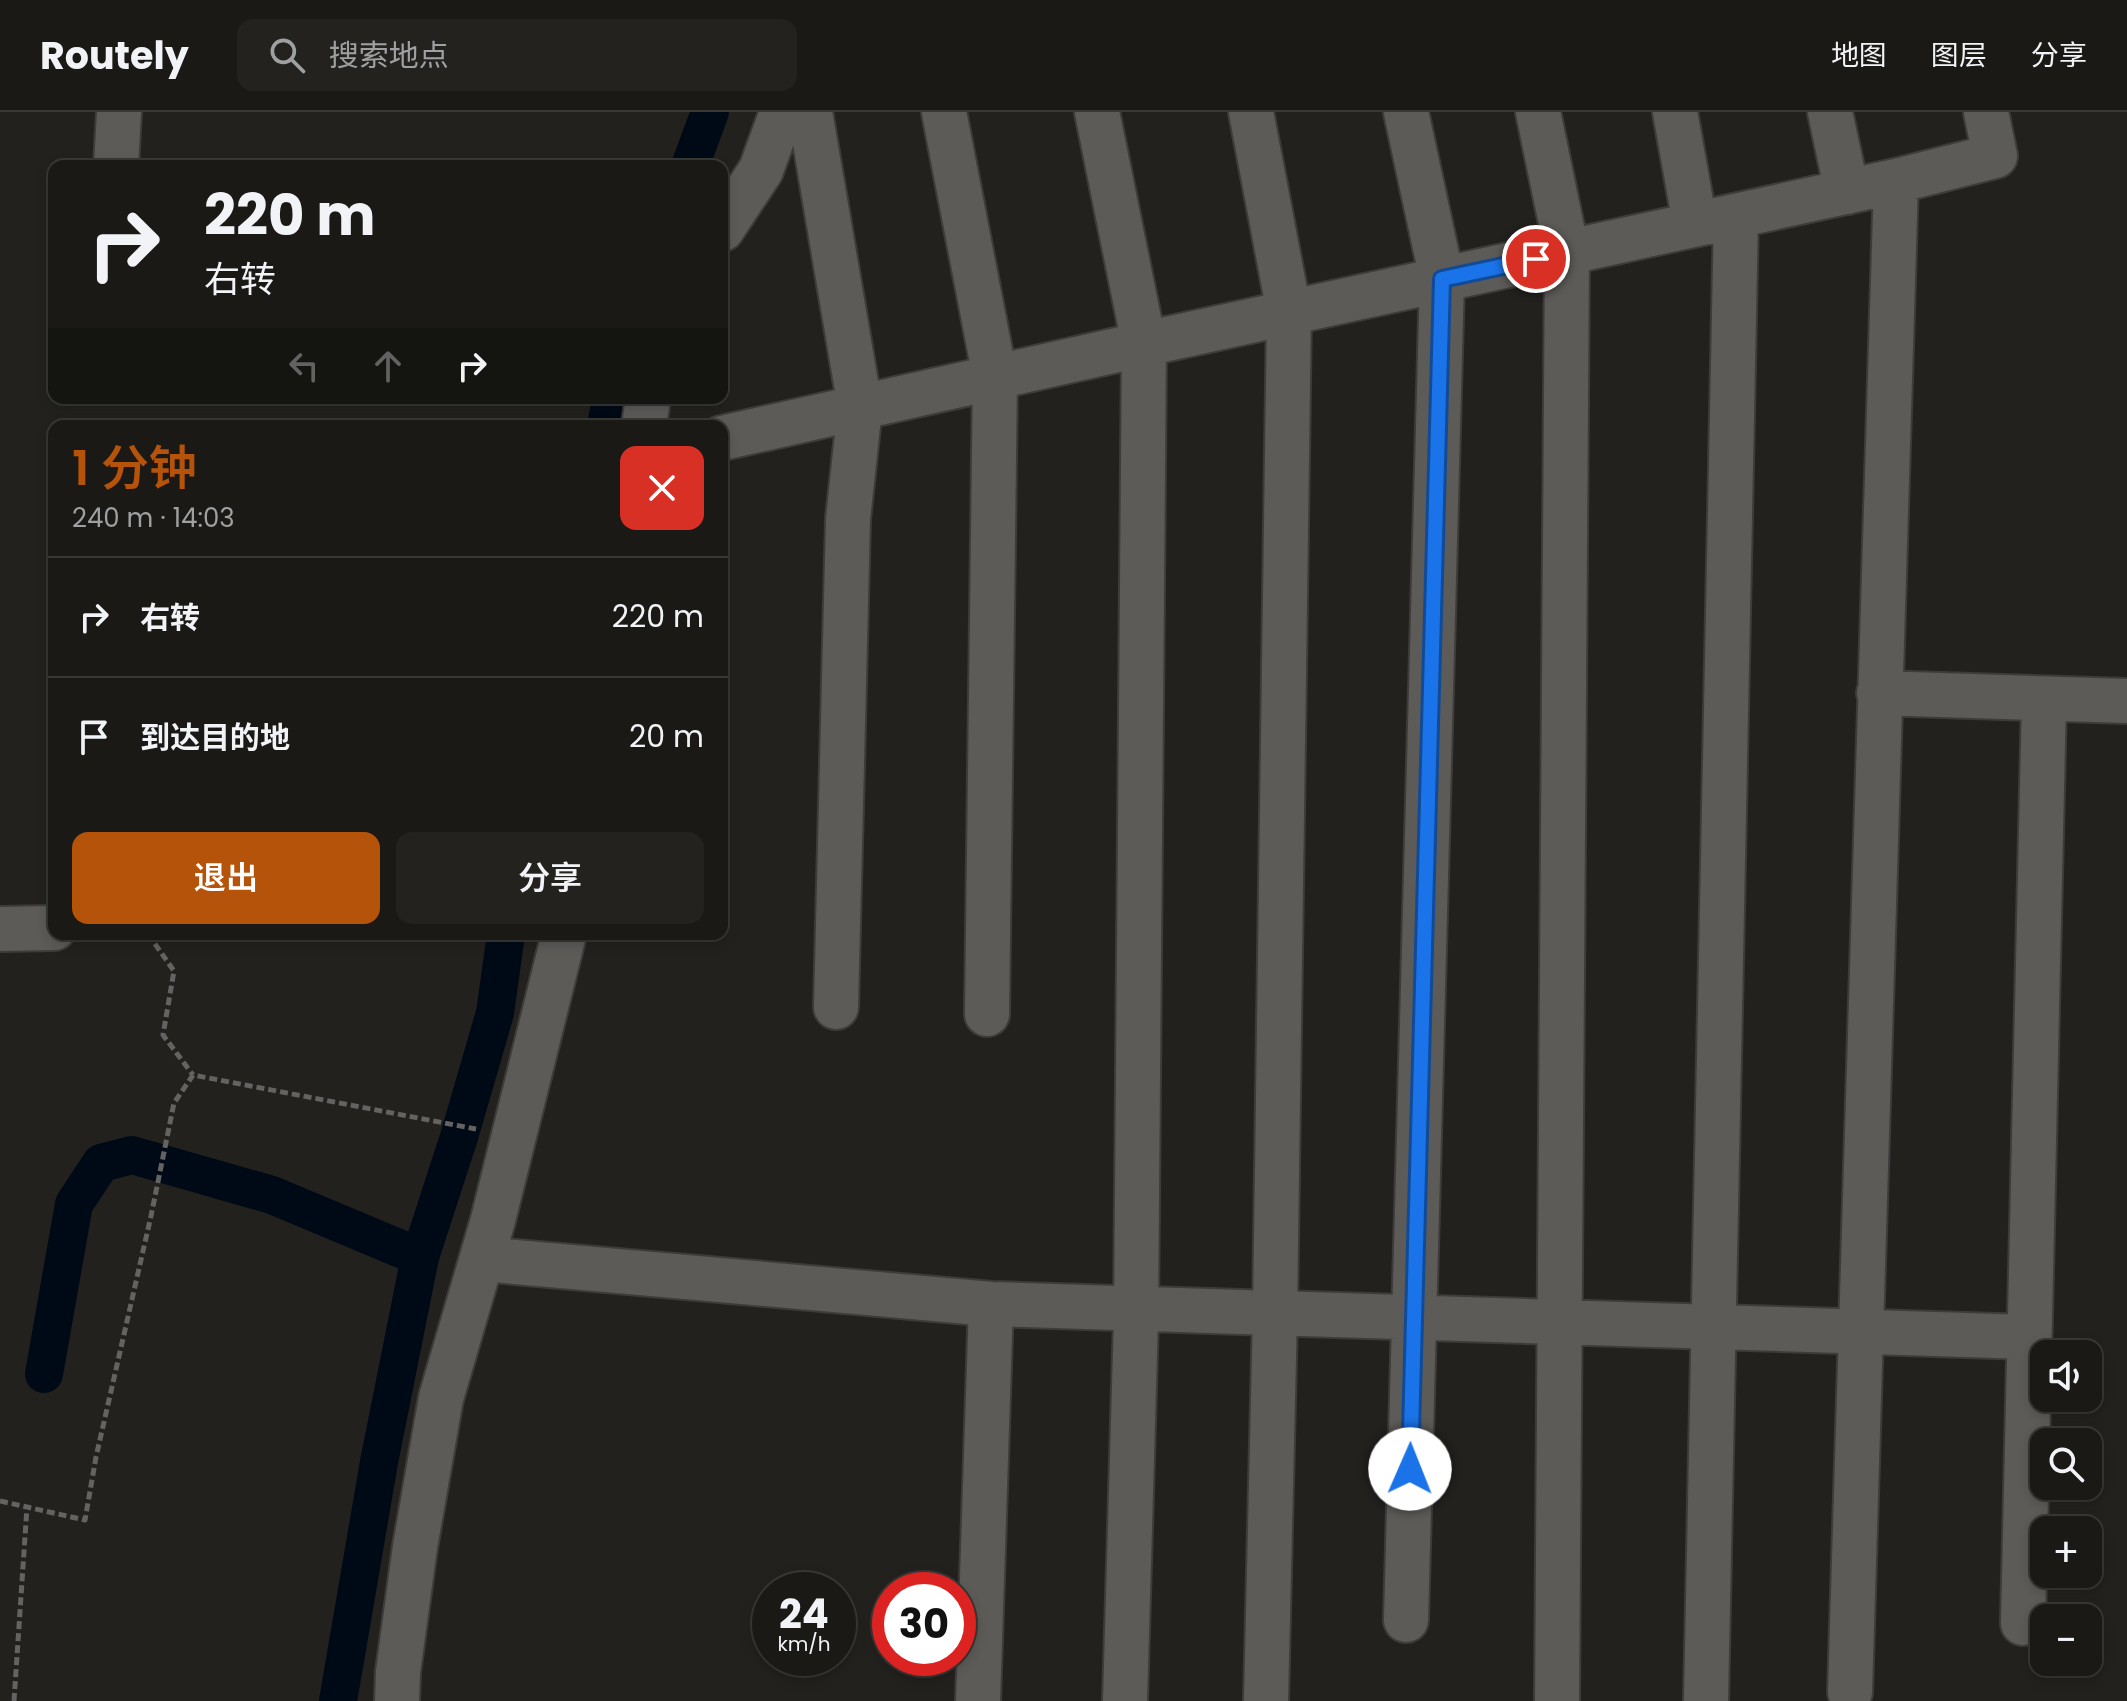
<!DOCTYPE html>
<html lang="zh">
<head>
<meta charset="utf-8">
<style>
  :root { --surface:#1a1916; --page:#23221f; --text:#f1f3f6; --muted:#9fa0a1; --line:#383835; --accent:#b45309 }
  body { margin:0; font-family:Poppins,"Noto Sans SC",sans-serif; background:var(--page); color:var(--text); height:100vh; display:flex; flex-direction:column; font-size:30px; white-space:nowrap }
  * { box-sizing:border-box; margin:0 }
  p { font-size:26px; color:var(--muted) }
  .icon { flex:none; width:44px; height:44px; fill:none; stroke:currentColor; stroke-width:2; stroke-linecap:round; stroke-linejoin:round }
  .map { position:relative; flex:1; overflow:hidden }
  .side { position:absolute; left:48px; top:308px; width:680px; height:520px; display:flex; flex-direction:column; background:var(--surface); border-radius:16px; box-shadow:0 4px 12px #0003,0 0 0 2px var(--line) }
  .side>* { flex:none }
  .banner { position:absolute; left:48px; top:48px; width:680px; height:244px; border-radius:16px; box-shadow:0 4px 12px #0003,0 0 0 2px var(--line); background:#1a1916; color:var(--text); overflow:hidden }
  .tools { position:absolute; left:2030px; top:1228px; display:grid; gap:16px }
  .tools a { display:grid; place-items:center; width:72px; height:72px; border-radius:16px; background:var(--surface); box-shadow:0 4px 12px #0003,0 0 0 2px var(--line); font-size:40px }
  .speed { position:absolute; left:752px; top:1460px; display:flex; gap:16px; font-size:40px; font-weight:700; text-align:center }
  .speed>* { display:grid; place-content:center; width:104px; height:104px; border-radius:50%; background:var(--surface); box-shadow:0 4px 12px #0003,0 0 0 2px var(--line); line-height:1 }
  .speed small { font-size:20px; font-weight:400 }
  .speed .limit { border:12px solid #d22; background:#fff; color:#111 }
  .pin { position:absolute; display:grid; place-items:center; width:68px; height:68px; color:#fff; margin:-34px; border:4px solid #fff; border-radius:50%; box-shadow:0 2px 8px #0007 }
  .me { position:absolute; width:88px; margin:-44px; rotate:1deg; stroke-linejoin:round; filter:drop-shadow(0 0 6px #0008) }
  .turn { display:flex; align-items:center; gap:28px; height:168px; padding:0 24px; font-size:36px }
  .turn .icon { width:104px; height:104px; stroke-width:2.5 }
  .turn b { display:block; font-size:56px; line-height:68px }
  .lanes { display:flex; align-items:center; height:76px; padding:0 24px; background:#0003; justify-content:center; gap:40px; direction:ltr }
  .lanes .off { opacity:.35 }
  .round { display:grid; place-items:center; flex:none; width:84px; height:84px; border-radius:16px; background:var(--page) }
  .summary { display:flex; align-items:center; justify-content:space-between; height:136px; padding:0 24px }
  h1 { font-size:48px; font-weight:600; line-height:60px; color:var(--accent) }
  .cta { display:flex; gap:16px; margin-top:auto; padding:16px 24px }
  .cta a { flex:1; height:92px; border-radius:16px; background:var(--accent); color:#fff; font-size:32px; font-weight:600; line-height:92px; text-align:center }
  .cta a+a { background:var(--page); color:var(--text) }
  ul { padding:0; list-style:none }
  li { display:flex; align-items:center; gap:24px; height:120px; padding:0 24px; border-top:2px solid var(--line) }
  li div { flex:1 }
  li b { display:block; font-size:30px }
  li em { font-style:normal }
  header { display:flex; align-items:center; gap:48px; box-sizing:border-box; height:112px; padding:0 40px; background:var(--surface); border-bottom:2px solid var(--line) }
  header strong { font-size:38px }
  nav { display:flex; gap:44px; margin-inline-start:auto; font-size:28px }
  .search { width:560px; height:72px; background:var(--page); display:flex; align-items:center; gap:20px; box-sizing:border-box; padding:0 28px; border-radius:16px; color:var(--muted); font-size:30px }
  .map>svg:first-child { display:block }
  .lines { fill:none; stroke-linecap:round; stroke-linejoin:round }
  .canal { stroke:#000a17; stroke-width:38 }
  .minor-casing { stroke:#3e3c3a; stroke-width:48 }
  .path { stroke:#646361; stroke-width:5; stroke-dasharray:8 4; stroke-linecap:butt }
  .minor { stroke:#5d5b58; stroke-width:44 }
  .route-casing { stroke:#114b97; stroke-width:20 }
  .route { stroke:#1a73e8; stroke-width:14 }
</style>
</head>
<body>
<header>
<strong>Routely</strong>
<div class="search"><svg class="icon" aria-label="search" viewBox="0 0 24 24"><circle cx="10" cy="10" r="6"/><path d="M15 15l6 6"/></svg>搜索地点</div>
<nav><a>地图</a><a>图层</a><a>分享</a></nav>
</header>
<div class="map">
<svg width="2127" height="1589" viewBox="0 0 2127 1589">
  <rect width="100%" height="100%" fill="#22211e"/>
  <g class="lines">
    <!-- canal -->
    <path class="canal" d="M 690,54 L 710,0
      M 606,314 L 611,286
      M 44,1262 L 74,1092 L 101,1051 L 132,1043 L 272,1083 L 420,1145
      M 338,1589 L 379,1350 L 420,1145 L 459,1025 L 495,901 L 506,822"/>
    <defs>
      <path id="minor" d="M 810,0 L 860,295 L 848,407 L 836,895
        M 944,0 L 995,265 L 987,902
        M 1097,0 L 1144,232 L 1136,1206 L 1125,1589
        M 1251,0 L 1289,200 L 1275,1201 L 1266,1589
        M 1538,0 L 1567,140 L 1557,1589
        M 1675,0 L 1695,112
        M 1830,0 L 1847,80
        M 116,54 L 119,0
        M 722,117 L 761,58 L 782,0
        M 644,314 L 648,286
        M 722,326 L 1144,232 L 1896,69 L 1995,44 L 1986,0
        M 1879,581 L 2127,589
        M 0,817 L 54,816
        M 482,1147 L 991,1192 L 2028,1225
        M 1406,1508 L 1442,167 L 1406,0
        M 2023,1511 L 2044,588
        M 1850,1580 L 1896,69
        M 397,1589 L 398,1560 L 415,1435 L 441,1286 L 493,1108 L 564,822
        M 978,1589 L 991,1192
        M 1706,1589 L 1736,104"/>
    </defs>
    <!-- minor casing -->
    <use href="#minor" class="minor-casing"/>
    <!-- path -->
    <path class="path" d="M 148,822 L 174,859 L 163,923 L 193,963
      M 0,1389 L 85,1408 L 96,1345 L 151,1104 L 174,991 L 193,963 L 476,1017
      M 14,1589 L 27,1395"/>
    <!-- minor -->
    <use href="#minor" class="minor"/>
  </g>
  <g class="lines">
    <defs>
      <path id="route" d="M 1410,1357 L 1442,167 L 1536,147"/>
    </defs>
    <!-- route casing -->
    <use href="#route" class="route-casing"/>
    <!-- route -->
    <use href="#route" class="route"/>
  </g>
</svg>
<div class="tools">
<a><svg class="icon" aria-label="sound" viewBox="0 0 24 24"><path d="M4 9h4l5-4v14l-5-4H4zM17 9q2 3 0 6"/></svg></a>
<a><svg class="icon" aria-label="search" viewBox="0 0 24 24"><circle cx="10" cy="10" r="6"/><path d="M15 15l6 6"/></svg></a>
<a>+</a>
<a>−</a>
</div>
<div class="speed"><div>24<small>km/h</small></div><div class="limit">30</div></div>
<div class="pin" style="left:1536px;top:147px;background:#d93025"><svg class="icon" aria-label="arrive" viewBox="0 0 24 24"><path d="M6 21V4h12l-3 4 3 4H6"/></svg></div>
<svg class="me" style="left:1410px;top:1357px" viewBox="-20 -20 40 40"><circle r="19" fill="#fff"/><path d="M0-13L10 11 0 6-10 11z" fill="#1a73e8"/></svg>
<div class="banner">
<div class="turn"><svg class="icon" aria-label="right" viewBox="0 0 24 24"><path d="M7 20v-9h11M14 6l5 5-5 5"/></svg><div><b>220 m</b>右转</div></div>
<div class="lanes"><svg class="icon off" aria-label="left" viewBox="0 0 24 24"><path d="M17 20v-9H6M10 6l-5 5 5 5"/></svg><svg class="icon off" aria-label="ahead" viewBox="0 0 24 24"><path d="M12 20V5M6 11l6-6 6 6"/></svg><svg class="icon" aria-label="right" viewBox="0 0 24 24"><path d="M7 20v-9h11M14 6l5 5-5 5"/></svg></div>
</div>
<section class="side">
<div class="summary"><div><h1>1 分钟</h1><p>240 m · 14:03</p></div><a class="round" style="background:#d93025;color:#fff"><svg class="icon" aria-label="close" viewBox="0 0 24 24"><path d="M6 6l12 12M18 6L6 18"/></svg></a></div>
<ul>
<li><svg class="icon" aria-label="right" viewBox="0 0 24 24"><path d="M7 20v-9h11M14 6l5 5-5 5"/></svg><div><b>右转</b></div><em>220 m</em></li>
<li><svg class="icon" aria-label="arrive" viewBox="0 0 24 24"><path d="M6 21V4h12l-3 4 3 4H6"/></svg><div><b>到达目的地</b></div><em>20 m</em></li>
</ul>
<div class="cta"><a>退出</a><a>分享</a></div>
</section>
</div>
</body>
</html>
